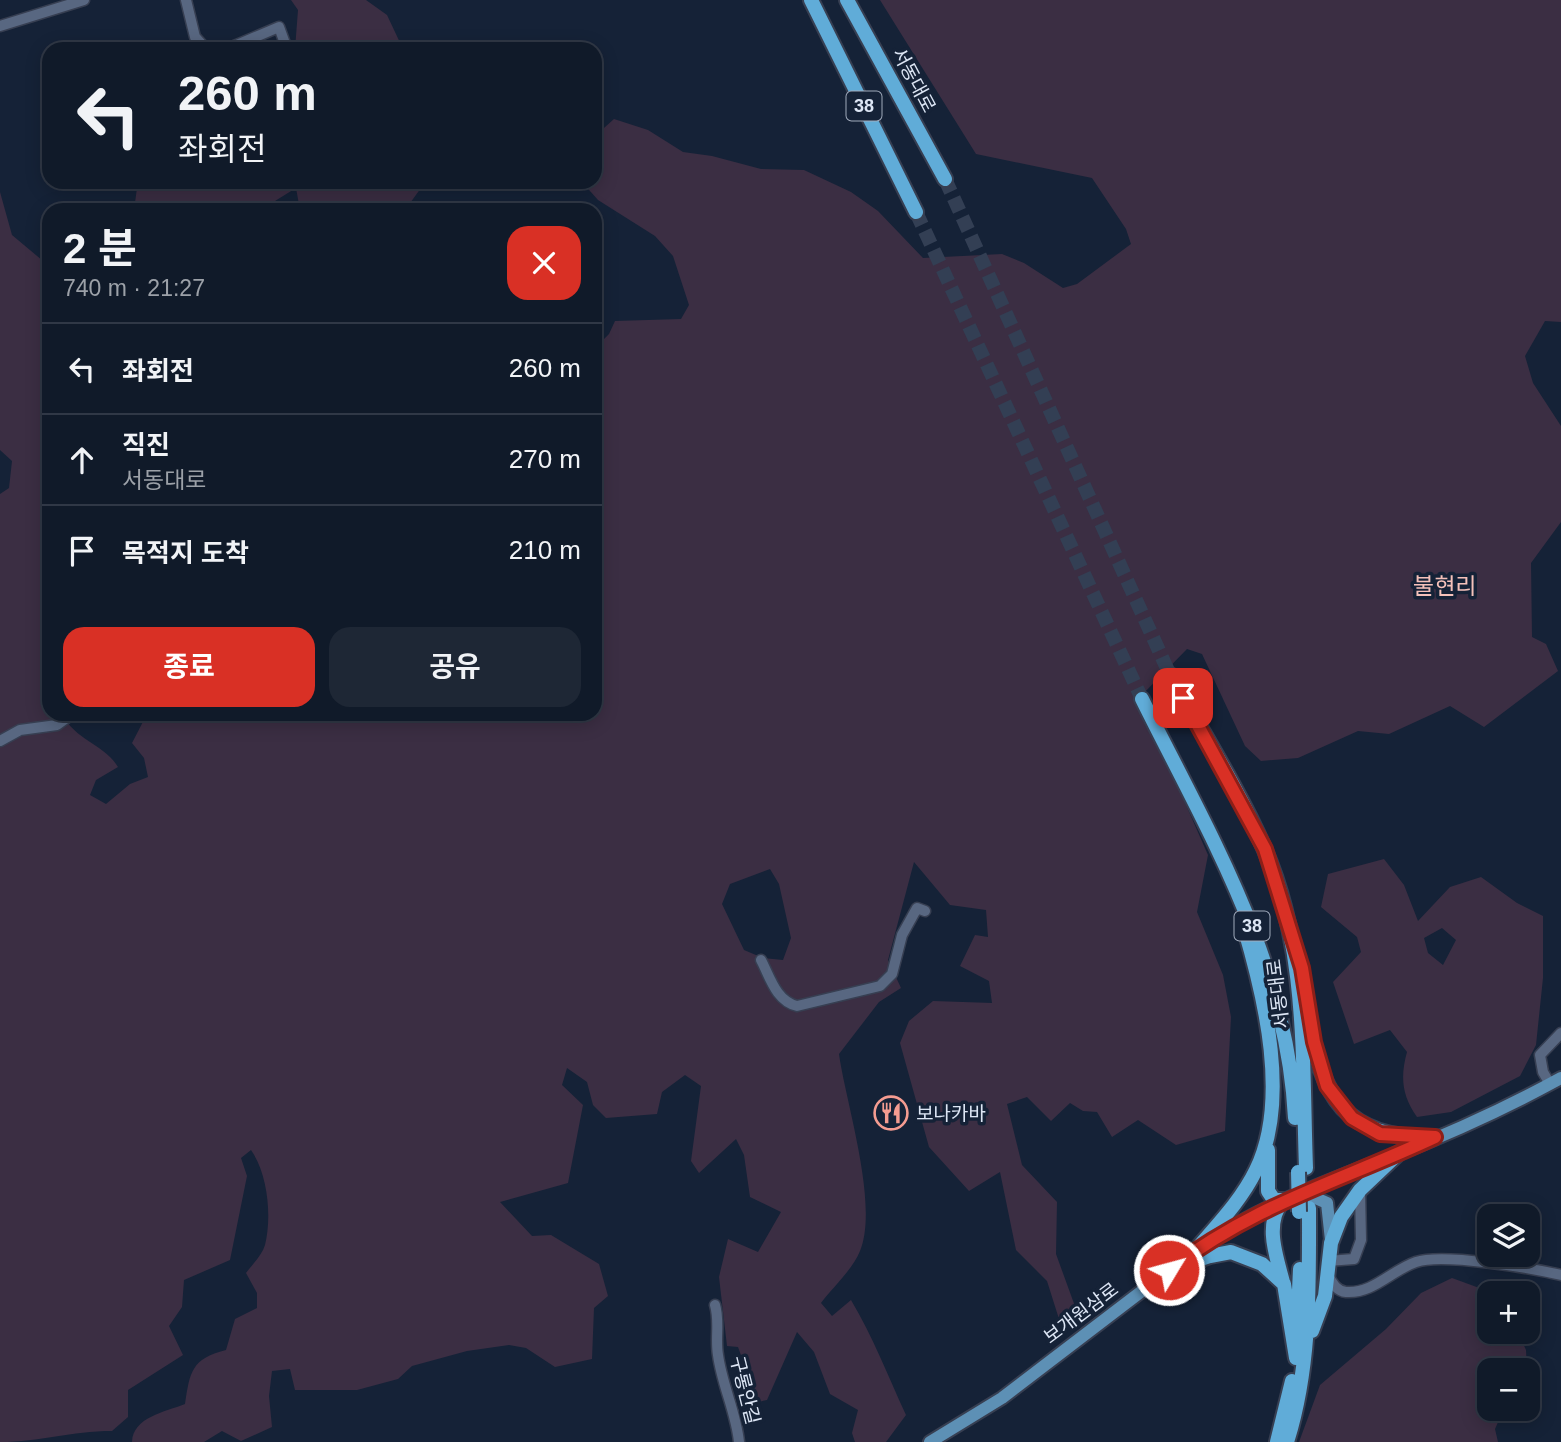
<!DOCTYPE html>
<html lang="ko">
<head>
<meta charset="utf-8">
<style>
  :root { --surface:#101a29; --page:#1e2735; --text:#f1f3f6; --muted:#9ca1a8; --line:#303846; --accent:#d93025 }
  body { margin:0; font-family:Arial,"Noto Sans KR",sans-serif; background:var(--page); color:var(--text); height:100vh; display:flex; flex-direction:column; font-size:26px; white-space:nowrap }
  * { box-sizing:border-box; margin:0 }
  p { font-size:23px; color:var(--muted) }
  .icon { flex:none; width:38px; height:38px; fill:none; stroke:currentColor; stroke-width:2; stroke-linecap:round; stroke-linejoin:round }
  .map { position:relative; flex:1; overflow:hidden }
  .panel { position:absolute; left:42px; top:203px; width:560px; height:518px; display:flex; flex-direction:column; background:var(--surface); border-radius:21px; box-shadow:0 4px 18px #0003,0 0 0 2px var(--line) }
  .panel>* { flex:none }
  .banner { position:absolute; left:42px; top:42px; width:560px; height:147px; border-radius:21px; box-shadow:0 4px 18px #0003,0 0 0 2px var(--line); background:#101a29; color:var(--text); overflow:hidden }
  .tools { position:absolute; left:1477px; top:1204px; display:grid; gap:14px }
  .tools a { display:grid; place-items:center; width:63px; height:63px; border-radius:14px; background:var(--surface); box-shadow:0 4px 18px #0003,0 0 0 2px var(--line); font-size:35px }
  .pin { position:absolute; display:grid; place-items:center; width:60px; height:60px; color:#fff; margin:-30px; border-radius:14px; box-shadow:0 4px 10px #0006 }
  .me { position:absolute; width:77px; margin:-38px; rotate:53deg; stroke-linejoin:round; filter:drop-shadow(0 0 5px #0008) }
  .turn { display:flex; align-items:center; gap:24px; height:147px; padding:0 21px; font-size:32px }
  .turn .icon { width:91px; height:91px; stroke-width:2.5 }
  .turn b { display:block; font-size:49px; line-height:60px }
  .round { display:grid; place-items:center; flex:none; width:74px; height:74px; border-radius:21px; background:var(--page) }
  .head { display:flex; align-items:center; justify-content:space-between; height:119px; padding:0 21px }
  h1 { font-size:42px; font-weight:700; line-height:52px }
  .primary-button { display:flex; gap:14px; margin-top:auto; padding:14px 21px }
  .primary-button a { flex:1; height:80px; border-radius:21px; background:var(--accent); color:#fff; font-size:28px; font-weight:700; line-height:80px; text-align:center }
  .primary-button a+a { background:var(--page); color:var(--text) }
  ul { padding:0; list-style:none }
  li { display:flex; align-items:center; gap:21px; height:91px; padding:0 21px; border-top:2px solid var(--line) }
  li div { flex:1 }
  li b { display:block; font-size:26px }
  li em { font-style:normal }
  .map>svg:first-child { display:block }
  .green { fill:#3b2e43; fill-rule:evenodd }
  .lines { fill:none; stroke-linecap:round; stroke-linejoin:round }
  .highway-tunnel { stroke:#333f54; stroke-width:14; stroke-dasharray:14 7; stroke-linecap:butt }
  .minor-casing { stroke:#373f52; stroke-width:13 }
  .major-casing { stroke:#373f52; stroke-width:16 }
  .highway-casing { stroke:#373f52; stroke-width:18 }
  .minor { stroke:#586781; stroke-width:10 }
  .major { stroke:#5d90b5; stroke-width:12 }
  .highway { stroke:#60acd8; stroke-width:14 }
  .highway-bridge-casing { stroke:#373f52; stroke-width:18; stroke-linecap:butt }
  .highway-bridge { stroke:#60acd8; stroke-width:14 }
  .route-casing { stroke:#8d1f18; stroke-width:18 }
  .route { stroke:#d93025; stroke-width:12 }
  .labels { text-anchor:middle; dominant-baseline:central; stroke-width:7; stroke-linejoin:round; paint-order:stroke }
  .shield { fill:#152237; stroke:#a1abbc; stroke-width:2 }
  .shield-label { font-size:18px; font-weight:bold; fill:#dde6f5 }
  .street-label { font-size:19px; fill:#dde6f5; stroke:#152237 }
  .poi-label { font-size:19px; fill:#dde6f5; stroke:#152237; text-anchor:start }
  .quarter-label { font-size:23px; fill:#f4c1ba; stroke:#152237 }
</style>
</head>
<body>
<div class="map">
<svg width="1561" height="1442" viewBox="0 0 1561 1442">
  <rect width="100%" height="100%" fill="#152237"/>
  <!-- green -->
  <path class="green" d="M 291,0 L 366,0 L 387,15 L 403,49 L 295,49 L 298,10 Z
    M 880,0 L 1561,0 L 1561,322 L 1545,321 L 1525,356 L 1533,383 L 1561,426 L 1561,522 L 1531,563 L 1532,637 L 1546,644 L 1558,671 L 1484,727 L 1450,706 L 1389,734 L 1358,731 L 1298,758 L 1261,761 L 1245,746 L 1202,654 L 1187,649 L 1139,698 L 1208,855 L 1197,912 L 1223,975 L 1231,1017 L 1225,1131 L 1176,1145 L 1138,1120 L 1112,1137 L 1097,1112 L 1083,1111 L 1070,1103 L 1051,1121 L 1027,1097 L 1007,1104 L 1022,1165 L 1057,1202 L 1056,1254 L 1076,1309 L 1059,1319 L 1047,1281 L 1016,1250 L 1000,1172 L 969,1191 L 929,1147 L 900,1043 L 909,1021 L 933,1001 L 992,1003 L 989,981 L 960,966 L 975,935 L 988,937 L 986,910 L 950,905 L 914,862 L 888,960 L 901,988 L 879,1002 L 839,1054 C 846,1104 879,1204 860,1251 C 853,1269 833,1287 821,1303 L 832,1316 L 851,1300 C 873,1337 888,1376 906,1415 L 886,1442 L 855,1442 L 852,1433 L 858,1410 L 830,1394 L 814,1352 L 797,1332 L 767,1400 L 758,1402 L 738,1347 L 727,1346 L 719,1277 L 728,1239 L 758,1252 L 781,1212 L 750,1197 L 744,1155 L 736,1139 L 699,1173 L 691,1161 L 701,1086 L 685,1075 L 662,1092 L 657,1114 L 606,1118 L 593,1105 L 587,1082 L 567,1068 L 562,1085 L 583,1105 L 568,1183 L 500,1202 L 532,1236 L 551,1235 L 599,1264 L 608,1296 L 594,1308 L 592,1359 L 555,1367 L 526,1348 L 509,1345 L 467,1351 L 412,1366 L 398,1379 L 357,1390 L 295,1390 L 290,1369 L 272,1371 L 269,1396 L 272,1427 L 241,1441 L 222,1431 L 204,1442 L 132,1442 C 133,1417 165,1412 185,1404 C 190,1372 191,1359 226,1350 L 235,1319 L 257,1308 L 257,1293 L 246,1273 C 252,1265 262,1255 265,1245 C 272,1217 268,1174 251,1150 L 241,1158 L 247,1176 L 230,1260 L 184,1280 L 182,1307 L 169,1326 L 183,1355 L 128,1390 L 128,1417 L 112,1431 C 71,1431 40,1442 0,1442 L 0,494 L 9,488 L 12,461 L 0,450 L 0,192 L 12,235 L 49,266 L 49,714 L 62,714 C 76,741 104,744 118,767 L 96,780 L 90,795 L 106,804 L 130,784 L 148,777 L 144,758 L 132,743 L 147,714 L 226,714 L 239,720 L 245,714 L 595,714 L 595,348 L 609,334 L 615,321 L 681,319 L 689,305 L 673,256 L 655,236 L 598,200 L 582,182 L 595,182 L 595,136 L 614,119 L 648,130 L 683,152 L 712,156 L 761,169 L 804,170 L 851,192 L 878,211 L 923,258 L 1002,254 L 1024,263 L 1063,288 L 1077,284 L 1131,244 L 1126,229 L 1092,178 L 976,154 ZM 770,869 L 779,884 L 791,938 L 783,960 L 763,958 L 744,950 L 722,904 L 730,884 Z
    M 156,182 L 421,182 L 421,188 L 405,210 L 300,210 L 296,188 L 275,201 L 269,210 L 134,210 L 137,188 Z
    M 1384,859 L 1404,885 L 1418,921 L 1450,887 L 1481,877 L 1517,903 L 1543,916 L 1543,978 L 1536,1045 L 1520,1076 L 1451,1112 L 1417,1117 C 1402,1096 1400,1077 1407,1052 L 1390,1030 L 1354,1044 L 1333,982 L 1361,952 L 1357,937 L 1321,907 L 1328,874 ZM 1442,928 L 1456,940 L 1443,965 L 1428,953 L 1424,938 Z
    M 1452,1278 L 1493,1293 L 1489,1293 L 1489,1332 L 1518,1332 L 1526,1350 L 1527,1370 L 1489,1370 L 1489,1409 L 1528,1409 L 1528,1372 L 1538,1396 L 1535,1408 L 1521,1416 L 1499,1420 L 1495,1429 L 1498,1442 L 1299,1442 L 1320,1385 L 1386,1329 L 1421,1293 Z"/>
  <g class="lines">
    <!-- highway-tunnel -->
    <path class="highway-tunnel" d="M 945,179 L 1170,675
      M 916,212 L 1142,699"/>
    <defs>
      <path id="minor" d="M 186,0 L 195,37 L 206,49
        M 0,26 L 84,0
        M 227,49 L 279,27 L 287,49
        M 0,741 L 20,730 L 57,725 L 72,714
        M 761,960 C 770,977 776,1001 797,1006 L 880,986 L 892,974 L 902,935 L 917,908 L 925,911
        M 1550,1084 L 1543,1072 L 1540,1055 L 1561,1033
        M 1328,1261 L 1354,1259 L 1361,1240 L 1360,1190
        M 1327,1274 C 1332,1282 1336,1291 1346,1292 C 1373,1294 1392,1270 1416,1262 C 1443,1253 1531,1268 1561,1275
        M 715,1305 C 720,1322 715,1338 718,1355 C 722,1385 736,1412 739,1442"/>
      <path id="major" d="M 1302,1192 L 1327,1203 L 1331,1240
        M 1205,1244 C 1263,1204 1330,1181 1395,1155 C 1451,1133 1508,1107 1561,1078
        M 930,1442 L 1002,1398 L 1176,1265"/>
      <path id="highway" d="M 811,0 L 916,212
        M 847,0 L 945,179
        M 1170,675 C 1202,732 1238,788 1264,848 C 1308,948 1302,1062 1306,1168
        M 1142,699 C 1210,836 1287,962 1295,1118
        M 1308,1015 C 1321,1097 1345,1140 1435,1137
        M 1268,1150 L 1268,1191 L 1274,1200 L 1283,1200
        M 1283,1200 C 1264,1224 1276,1255 1283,1282
        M 1194,1252 C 1216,1226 1241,1201 1256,1170 C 1290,1101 1265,998 1244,927
        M 1169,1270 L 1210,1256 L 1231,1252 L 1262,1264 L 1284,1284 L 1296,1358
        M 1312,1331 L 1325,1296 L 1331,1243 L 1341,1217 L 1360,1190 L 1399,1153
        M 1297,1333 L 1300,1269
        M 1277,1442 L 1292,1381
        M 1287,1442 C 1311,1366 1309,1286 1309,1208"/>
    </defs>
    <!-- minor casing -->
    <use href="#minor" class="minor-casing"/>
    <!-- major casing -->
    <use href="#major" class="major-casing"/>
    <!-- highway casing -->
    <use href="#highway" class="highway-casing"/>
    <!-- minor -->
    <use href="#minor" class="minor"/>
    <!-- major -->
    <use href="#major" class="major"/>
    <!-- highway -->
    <use href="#highway" class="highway"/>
    <defs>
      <path id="highway-bridge" d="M 1298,1172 L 1299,1212"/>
    </defs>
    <!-- highway-bridge casing -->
    <use href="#highway-bridge" class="highway-bridge-casing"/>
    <!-- highway-bridge -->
    <use href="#highway-bridge" class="highway-bridge"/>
  </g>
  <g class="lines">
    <defs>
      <path id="route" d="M 1169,1270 C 1255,1204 1339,1182 1435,1137 L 1380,1134 L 1352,1118 L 1327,1086 L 1314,1042 L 1302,968 L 1265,849 L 1183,698"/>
    </defs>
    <!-- route casing -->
    <use href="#route" class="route-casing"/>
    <!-- route -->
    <use href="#route" class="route"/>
  </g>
  <!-- icons -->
  <defs>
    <symbol id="restaurant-ring" viewBox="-11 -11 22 22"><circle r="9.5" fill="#152237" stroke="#f59c91" stroke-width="1.5"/><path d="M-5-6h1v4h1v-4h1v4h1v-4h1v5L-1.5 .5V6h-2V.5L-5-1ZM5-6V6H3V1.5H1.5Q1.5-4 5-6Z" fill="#f59c91"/></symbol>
  </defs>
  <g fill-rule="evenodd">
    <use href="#restaurant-ring" x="872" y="1094" width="38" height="38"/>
  </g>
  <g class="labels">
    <!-- shield labels -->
    <g class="shield">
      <rect x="846.5" y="91.5" width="35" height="29" rx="5"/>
      <rect x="1234.5" y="911.5" width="35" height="29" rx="5"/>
    </g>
    <g class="shield-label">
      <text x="864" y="106">38</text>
      <text x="1252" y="926">38</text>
    </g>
    <!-- street labels -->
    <g class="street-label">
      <text transform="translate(914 80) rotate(62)">서동대로</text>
      <text transform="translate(1278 994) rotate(-97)">서동대로</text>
      <text transform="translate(1081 1313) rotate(-37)">보개원삼로</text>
      <text transform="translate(745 1390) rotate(76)">구롱안길</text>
    </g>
    <!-- poi labels -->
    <g class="poi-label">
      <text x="916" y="1113">보나카바</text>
    </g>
    <!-- quarter labels -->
    <g class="quarter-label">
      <text x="1445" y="586">불현리</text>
    </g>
  </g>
</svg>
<div class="tools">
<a><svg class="icon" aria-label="layers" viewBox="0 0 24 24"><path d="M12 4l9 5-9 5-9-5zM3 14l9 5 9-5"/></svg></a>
<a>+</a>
<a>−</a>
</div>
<div class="pin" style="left:1183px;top:698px;background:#d93025"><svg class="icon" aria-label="arrive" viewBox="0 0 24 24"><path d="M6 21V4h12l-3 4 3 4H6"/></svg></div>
<svg class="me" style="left:1169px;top:1270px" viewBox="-20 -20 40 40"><circle r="17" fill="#d93025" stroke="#fff" stroke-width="3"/><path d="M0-11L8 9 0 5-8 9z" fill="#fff"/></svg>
<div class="banner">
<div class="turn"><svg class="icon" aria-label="left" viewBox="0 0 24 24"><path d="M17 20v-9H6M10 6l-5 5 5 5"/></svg><div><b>260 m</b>좌회전</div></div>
</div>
<section class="panel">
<div class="head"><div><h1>2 분</h1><p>740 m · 21:27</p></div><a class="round" style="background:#d93025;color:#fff"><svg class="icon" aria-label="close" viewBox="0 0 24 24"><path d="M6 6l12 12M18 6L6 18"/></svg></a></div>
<ul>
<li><svg class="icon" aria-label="left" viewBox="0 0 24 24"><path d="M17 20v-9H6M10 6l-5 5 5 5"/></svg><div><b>좌회전</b></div><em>260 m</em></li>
<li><svg class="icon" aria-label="ahead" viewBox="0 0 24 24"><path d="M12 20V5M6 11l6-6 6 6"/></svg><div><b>직진</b><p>서동대로</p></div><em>270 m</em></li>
<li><svg class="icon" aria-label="arrive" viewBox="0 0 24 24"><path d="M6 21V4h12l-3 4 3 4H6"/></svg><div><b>목적지 도착</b></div><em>210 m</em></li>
</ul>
<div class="primary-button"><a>종료</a><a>공유</a></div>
</section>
</div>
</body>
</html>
